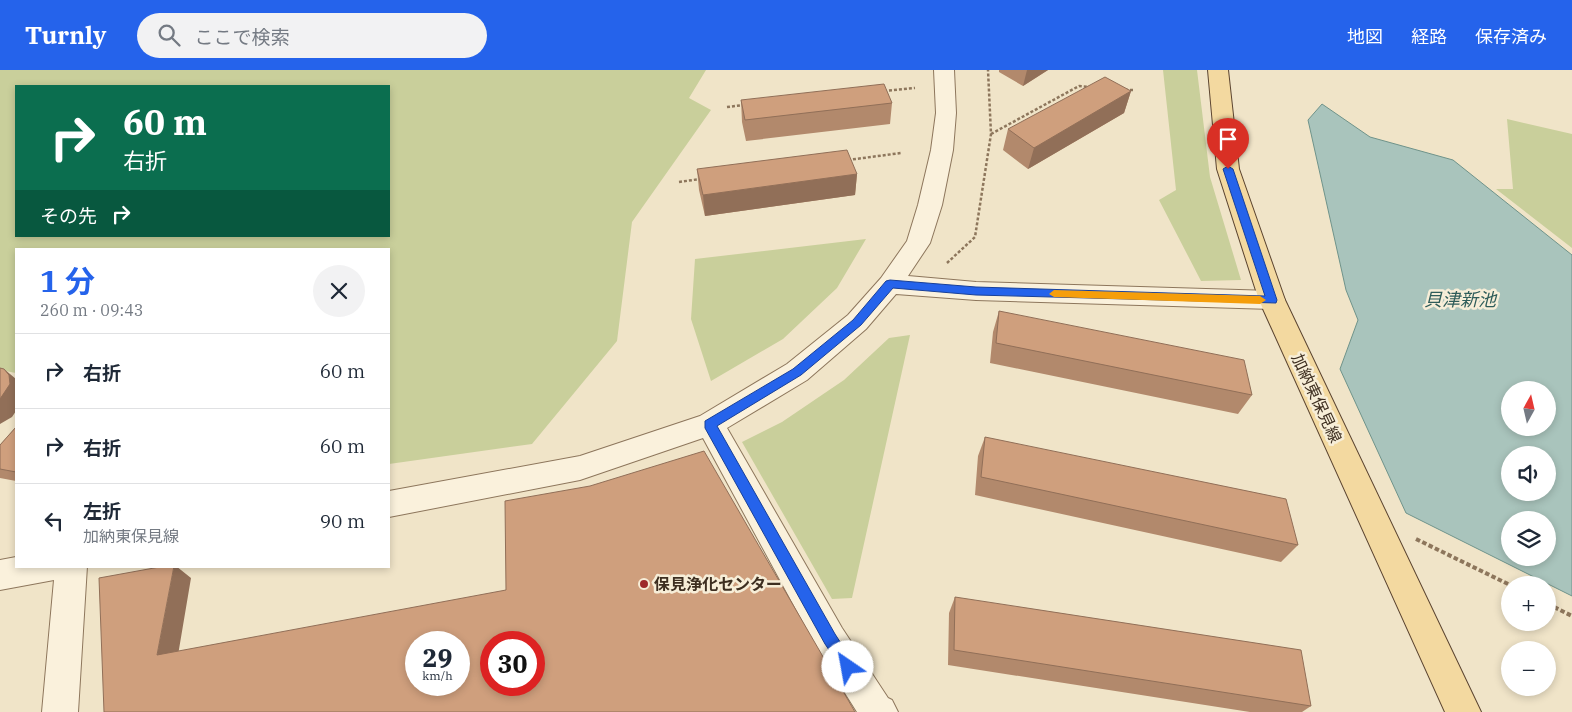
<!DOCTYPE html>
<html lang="ja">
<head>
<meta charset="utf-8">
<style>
  :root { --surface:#fff; --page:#f2f2f3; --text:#1f2937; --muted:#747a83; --line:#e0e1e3; --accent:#2563eb }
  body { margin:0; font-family:"IBM Plex Serif","Noto Sans JP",serif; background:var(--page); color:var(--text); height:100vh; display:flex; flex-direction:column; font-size:19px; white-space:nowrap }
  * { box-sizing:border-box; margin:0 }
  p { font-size:16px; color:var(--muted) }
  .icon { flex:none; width:28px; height:28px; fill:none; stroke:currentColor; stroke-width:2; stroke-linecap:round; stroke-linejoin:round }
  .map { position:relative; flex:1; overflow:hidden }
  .drawer { position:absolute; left:15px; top:178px; width:375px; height:320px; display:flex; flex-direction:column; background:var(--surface); border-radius:0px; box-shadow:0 2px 8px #0003 }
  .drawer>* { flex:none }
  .banner { position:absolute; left:15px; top:15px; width:375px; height:152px; border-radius:0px; box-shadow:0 2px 8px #0003; background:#0b6e4f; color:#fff; overflow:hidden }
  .needle { width:32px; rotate:8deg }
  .controls { position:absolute; left:1501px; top:311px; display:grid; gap:10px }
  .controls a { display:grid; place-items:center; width:55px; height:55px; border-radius:50%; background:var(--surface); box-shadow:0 2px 8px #0003; font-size:25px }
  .speed { position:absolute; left:405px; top:561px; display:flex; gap:10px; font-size:25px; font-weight:700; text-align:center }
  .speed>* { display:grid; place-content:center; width:65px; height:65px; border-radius:50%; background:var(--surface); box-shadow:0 2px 8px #0003; line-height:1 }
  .speed small { font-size:12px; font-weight:400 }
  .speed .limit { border:8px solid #d22; background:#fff; color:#111 }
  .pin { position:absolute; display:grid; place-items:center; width:42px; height:42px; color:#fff; margin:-51px -21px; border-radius:50% 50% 50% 0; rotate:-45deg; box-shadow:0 0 5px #0007 }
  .pin .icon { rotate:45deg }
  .me { position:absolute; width:55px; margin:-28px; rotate:327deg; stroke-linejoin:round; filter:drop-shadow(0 0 4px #0008) }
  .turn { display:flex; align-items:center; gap:18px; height:105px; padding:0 25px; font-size:22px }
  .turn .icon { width:65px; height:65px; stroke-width:2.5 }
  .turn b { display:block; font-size:35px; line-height:42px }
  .then { display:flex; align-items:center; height:48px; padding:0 25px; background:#0003; gap:10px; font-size:19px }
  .round { display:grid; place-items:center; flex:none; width:52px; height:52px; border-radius:26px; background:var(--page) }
  .summary { display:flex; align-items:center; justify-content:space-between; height:85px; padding:0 25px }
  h1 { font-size:30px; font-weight:700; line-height:38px; color:var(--accent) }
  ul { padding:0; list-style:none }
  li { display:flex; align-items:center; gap:15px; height:75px; padding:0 25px; border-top:1px solid var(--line) }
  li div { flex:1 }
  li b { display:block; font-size:19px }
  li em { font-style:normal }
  header { display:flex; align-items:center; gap:30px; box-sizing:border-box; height:70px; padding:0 25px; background:var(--accent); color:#fff }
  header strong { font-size:24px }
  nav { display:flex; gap:28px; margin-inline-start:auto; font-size:18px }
  .search { width:350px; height:45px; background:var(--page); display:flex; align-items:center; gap:12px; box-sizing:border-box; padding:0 18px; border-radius:28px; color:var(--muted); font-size:19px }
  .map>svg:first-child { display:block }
  .green { fill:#c9cf9b; fill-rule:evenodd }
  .water { fill:#a9c4bc; stroke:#6f938a; fill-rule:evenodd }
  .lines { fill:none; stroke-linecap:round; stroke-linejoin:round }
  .minor-casing { stroke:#8d765c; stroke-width:2 }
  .major-casing { stroke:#5b4430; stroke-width:2 }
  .path-far1 { stroke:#8d765c; stroke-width:2.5; stroke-dasharray:3 2; stroke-linecap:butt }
  .path { stroke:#8d765c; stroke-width:4; stroke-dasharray:4.5 2.5; stroke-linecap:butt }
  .minor { fill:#faf1dc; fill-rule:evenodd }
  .major { fill:#f3d9a0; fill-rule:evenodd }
  .wall { fill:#b2896c }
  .shaded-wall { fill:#916f58 }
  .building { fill:#cf9f7d; stroke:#916f58; fill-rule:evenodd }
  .route { fill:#2563eb; stroke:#184099 }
  .slow { fill:#f59e0b }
  .poi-dot { fill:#9e2a2b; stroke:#f7eed8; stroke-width:2 }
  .labels { text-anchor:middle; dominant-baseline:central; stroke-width:5; stroke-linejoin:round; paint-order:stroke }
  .street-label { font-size:16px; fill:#3d2e20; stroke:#f7eed8 }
  .poi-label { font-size:16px; font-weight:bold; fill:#3d2e20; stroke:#f7eed8; text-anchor:start }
  .water-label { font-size:18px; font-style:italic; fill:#2f5d5a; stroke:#f7eed8 }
</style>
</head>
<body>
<header>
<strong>Turnly</strong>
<div class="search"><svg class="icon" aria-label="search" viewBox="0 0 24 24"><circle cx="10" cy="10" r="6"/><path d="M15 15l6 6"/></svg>ここで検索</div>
<nav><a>地図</a><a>経路</a><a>保存済み</a></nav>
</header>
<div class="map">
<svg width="1572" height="642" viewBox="0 0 1572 642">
  <rect width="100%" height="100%" fill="#f0e4c8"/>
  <!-- green -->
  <path class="green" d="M 0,0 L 706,0 L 689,28 L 711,40 L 632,152 L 617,271 L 532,374 L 389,394 L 389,179 L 16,179 L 16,303 L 0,300 ZM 16,16 L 389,16 L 389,166 L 16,166 Z
    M 1163,0 L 1197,0 L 1210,107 L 1241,210 L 1201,211 L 1159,130 L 1176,120 Z
    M 1507,49 L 1572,64 L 1572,178 L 1496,119 L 1513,119 Z
    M 866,169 L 837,218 L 783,269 L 711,311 L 691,249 L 695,189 Z
    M 910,265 L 852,528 L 832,529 L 742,372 L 782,352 L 844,310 L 889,268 Z"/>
  <!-- water -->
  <path class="water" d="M 1322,34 L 1370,67 L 1453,90 L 1572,185 L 1572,526 L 1406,443 L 1340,299 L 1358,250 L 1346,220 L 1308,50 ZM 1510,320 L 1548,320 L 1548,358 L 1510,358 ZM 1510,385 L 1548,385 L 1548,422 L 1510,422 ZM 1510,450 L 1548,450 L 1548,488 L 1510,488 Z"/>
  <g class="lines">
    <defs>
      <path id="minor" d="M 934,0 L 954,0 L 956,43 L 953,80 L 942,135 L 930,173 L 908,206 L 976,212 L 1272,221 L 1281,223 L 1285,230 L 1281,237 L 1272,239 L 976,230 L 896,224 L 866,259 L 807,310 L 727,358 L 842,558 L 888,628 L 892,630 L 898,642 L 857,642 L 818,580 L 703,368 L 580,410 L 389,447 L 389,421 L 580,386 L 700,346 L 787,294 L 848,245 L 881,208 L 907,171 L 918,135 L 931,80 L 936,43 Z
        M 16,487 L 16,496 L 87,496 L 78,642 L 42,642 L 54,510 L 0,520 L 0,490 Z"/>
      <path id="major" d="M 1208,0 L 1228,0 L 1239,99 L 1285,230 L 1481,642 L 1445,642 L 1259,230 L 1217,99 Z"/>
    </defs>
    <!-- minor casing -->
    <use href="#minor" class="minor-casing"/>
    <!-- major casing -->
    <use href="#major" class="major-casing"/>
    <!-- path-far1 -->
    <path class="path-far1" d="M 1125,20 L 1134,20
      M 884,21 L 915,18
      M 727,37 L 744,35
      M 991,64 L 1079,16 L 1091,17
      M 848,90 L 901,83
      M 679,112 L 700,109
      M 947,193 L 975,167 L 991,64 L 988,0"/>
    <!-- path -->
    <path class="path" d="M 1416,469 L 1510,515
      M 1548,534 L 1572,546"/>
    <!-- minor -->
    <use href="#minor" class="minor"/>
    <!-- major -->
    <use href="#major" class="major"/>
  </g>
  <!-- wall -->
  <path class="wall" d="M 999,0 L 1048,0 L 1023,16 L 999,2 Z
    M 1131,21 L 1124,43 L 1028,99 L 1003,80 L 1008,59 Z
    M 741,30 L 892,33 L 890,54 L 746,71 L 742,52 Z
    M 697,99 L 857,104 L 855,125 L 705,146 L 699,120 Z
    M 999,241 L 1252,325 L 1238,344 L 990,293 L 993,262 Z
    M 16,357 L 16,411 L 0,408 L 0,375 Z
    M 985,367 L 1298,475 L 1281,492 L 975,425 L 978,386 Z
    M 955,527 L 1311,636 L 1302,642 L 1250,642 L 948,595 L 949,543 Z"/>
  <!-- shaded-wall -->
  <path class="shaded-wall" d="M 1027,0 L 1048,0 L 1023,16 Z
    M 1131,21 L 1124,43 L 1028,99 L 1034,78 Z
    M 857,104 L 855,125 L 705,146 L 703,125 Z
    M 4,299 L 16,309 L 16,341 L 12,347 L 0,354 L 0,329 Z
    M 174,496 L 176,496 L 191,508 L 176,597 L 157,585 Z"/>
  <!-- building -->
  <path class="building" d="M 1105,7 L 1131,21 L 1034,78 L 1008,59 Z
    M 884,14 L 892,33 L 745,50 L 741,30 Z
    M 847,80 L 857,104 L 703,125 L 697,99 Z
    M 999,241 L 1244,290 L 1252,325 L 996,273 Z
    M 0,298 L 4,299 L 9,305 L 10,314 L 0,329 Z
    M 16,357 L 16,402 L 0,399 L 0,375 Z
    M 985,367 L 1286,429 L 1298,475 L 981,407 Z
    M 704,381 L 855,642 L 104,642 L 99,508 L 165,496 L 174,496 L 157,585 L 506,520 L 505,431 L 590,416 ZM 416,572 L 459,572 L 459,615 L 416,615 ZM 491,572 L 534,572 L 534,615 L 491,615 Z
    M 955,527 L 1301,580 L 1311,636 L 954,580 Z"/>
  <!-- route -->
  <path class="route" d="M 1228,96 L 1233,99 L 1277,230 L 1276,233 L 976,225 L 893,218 L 861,255 L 801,305 L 717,356 L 835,564 L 853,592 L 856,597 L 853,602 L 848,604 L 844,602 L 825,574 L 705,358 L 705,351 L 793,299 L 853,250 L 886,211 L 890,210 L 976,217 L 1265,226 L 1223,99 Z"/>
  <!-- slow -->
  <path class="slow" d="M 1054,220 L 1260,226 L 1266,230 L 1260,234 L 1054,227 L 1049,224 Z"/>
  <!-- markers -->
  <circle class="poi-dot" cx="644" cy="514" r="5"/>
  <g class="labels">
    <!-- street labels -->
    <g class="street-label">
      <text transform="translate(1317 328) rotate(65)">加納東保見線</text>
    </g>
    <!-- poi labels -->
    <g class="poi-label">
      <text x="654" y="514">保見浄化センター</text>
    </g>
    <!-- water labels -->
    <g class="water-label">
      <text x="1460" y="229">貝津新池</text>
    </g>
  </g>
</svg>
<div class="controls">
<a><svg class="needle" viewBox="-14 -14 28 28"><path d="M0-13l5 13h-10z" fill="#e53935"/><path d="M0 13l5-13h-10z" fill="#747a83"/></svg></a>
<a><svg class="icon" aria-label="sound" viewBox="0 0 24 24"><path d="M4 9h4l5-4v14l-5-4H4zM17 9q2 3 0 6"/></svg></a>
<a><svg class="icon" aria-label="layers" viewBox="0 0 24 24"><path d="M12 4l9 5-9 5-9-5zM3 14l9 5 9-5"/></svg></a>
<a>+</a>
<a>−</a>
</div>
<div class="speed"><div>29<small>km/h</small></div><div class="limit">30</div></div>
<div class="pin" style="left:1228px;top:99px;background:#d93025"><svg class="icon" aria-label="arrive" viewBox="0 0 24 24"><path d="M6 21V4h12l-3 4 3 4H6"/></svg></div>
<svg class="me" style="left:848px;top:597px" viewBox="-20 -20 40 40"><circle r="19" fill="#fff"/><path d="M0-13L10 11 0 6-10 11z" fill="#2563eb"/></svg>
<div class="banner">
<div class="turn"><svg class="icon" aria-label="right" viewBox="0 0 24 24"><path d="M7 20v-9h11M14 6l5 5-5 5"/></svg><div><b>60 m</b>右折</div></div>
<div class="then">その先<svg class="icon" aria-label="right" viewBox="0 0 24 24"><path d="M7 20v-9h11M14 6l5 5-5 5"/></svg></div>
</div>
<section class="drawer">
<div class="summary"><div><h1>1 分</h1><p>260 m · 09:43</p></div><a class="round"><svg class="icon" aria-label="close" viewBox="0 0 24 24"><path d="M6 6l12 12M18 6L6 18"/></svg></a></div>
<ul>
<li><svg class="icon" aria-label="right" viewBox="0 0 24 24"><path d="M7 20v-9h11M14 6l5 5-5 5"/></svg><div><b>右折</b></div><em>60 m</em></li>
<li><svg class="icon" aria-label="right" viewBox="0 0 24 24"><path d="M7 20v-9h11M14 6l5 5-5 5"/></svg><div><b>右折</b></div><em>60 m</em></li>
<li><svg class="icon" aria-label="left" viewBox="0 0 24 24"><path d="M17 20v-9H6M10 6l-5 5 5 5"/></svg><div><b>左折</b><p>加納東保見線</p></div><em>90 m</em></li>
</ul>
</section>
</div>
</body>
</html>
